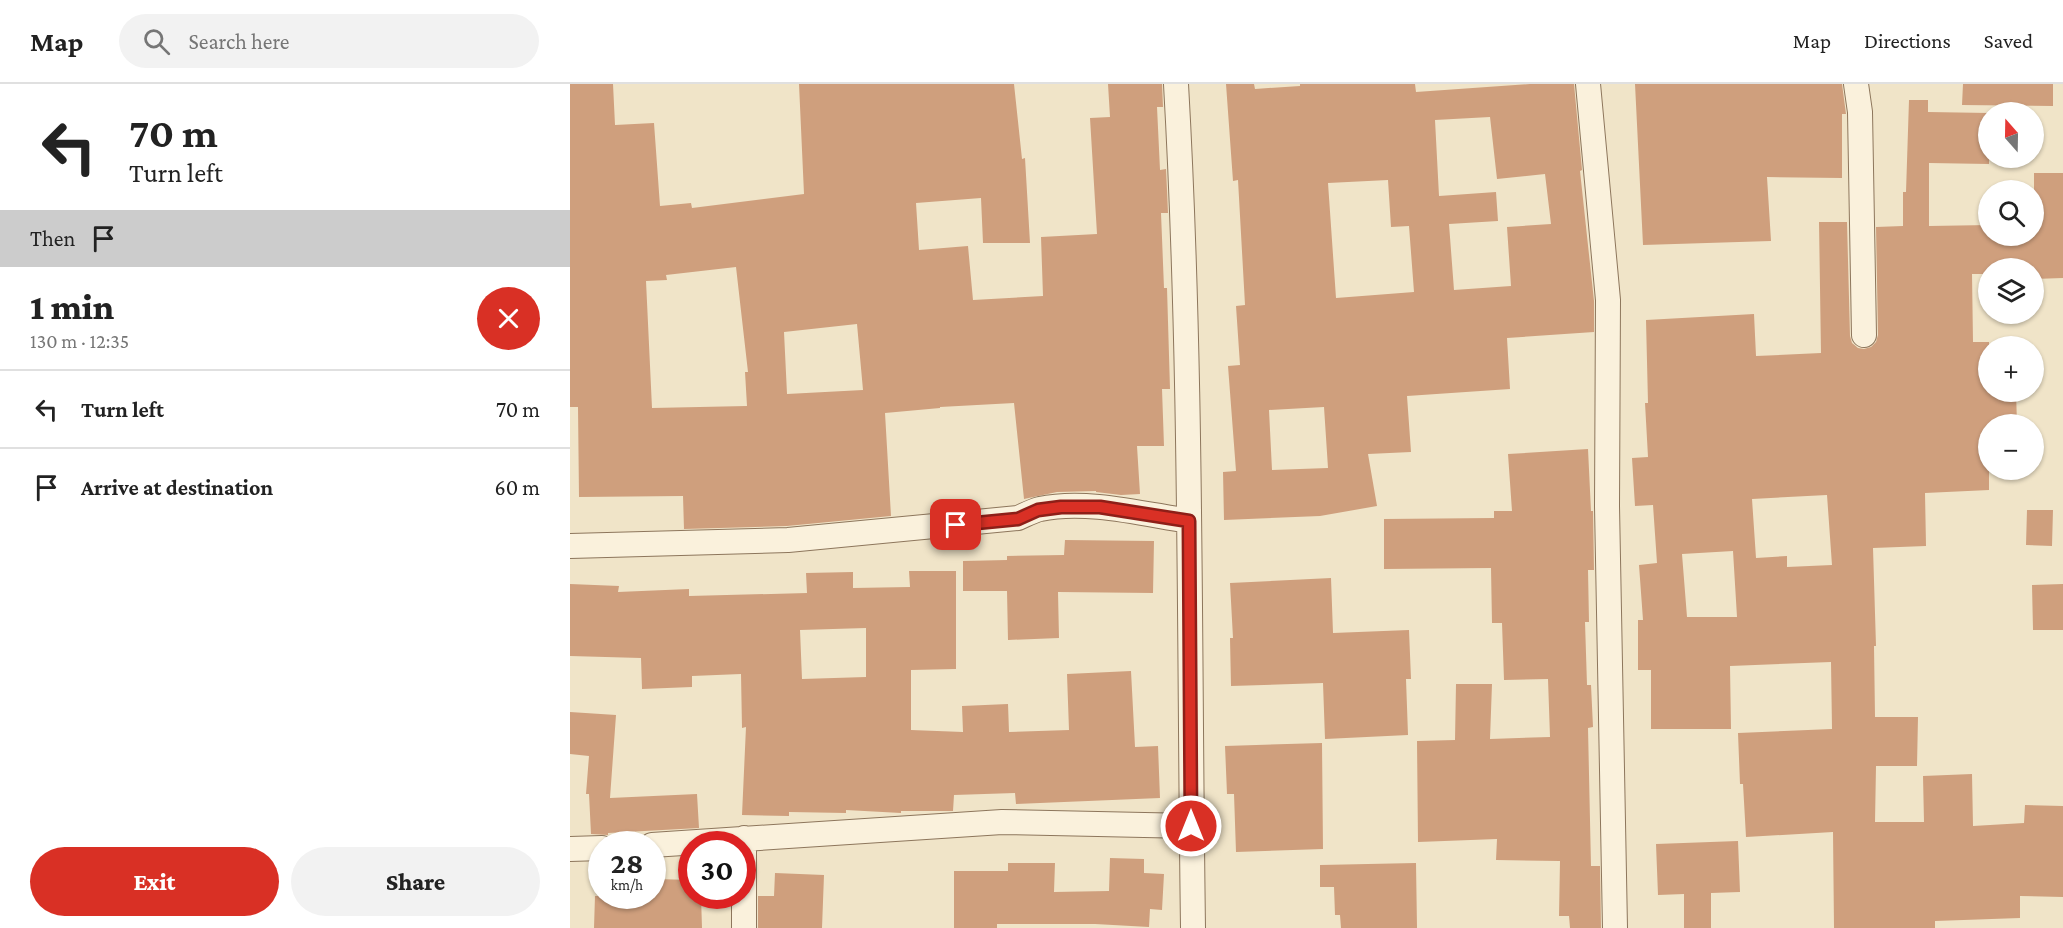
<!DOCTYPE html>
<html lang="en">
<head>
<meta charset="utf-8">
<style>
  :root { --surface:#fff; --page:#f2f2f2; --text:#222; --muted:#767676; --line:#e0e0e0; --accent:#d93025 }
  body { margin:0; font-family:"Crimson Pro",serif; background:var(--page); color:var(--text); height:100vh; display:flex; flex-direction:column; font-size:22px; white-space:nowrap }
  * { box-sizing:border-box; margin:0 }
  p { font-size:20px; color:var(--muted) }
  .icon { flex:none; width:33px; height:33px; fill:none; stroke:currentColor; stroke-width:2; stroke-linecap:round; stroke-linejoin:round }
  .map { position:relative; flex:1; overflow:hidden }
  .sheet { display:flex; flex-direction:column; background:var(--surface); width:570px }
  .sheet>* { flex:none }
  .banner { background:#fff; color:var(--text); overflow:hidden }
  .needle { width:39px; rotate:340deg }
  .tools { position:absolute; left:1408px; top:18px; display:grid; gap:12px }
  .tools a { display:grid; place-items:center; width:66px; height:66px; border-radius:50%; background:var(--surface); box-shadow:0 2px 4px #0004; font-size:30px }
  .speed { position:absolute; left:18px; top:747px; display:flex; gap:12px; font-size:30px; font-weight:700; text-align:center }
  .speed>* { display:grid; place-content:center; width:78px; height:78px; border-radius:50%; background:var(--surface); box-shadow:0 2px 4px #0004; line-height:1 }
  .speed small { font-size:15px; font-weight:400 }
  .speed .limit { border:9px solid #d22; background:#fff; color:#111 }
  .pin { position:absolute; display:grid; place-items:center; width:51px; height:51px; color:#fff; margin:-26px; border-radius:12px; box-shadow:0 3px 9px #0006 }
  .me { position:absolute; width:66px; margin:-33px; rotate:0deg; stroke-linejoin:round; filter:drop-shadow(0 0 4px #0008) }
  .turn { display:flex; align-items:center; gap:21px; height:126px; padding:0 30px; font-size:27px }
  .turn .icon { width:78px; height:78px; stroke-width:2.5 }
  .turn b { display:block; font-size:42px; line-height:51px }
  .then { display:flex; align-items:center; height:57px; padding:0 30px; background:#0003; gap:12px; font-size:22px }
  .round { display:grid; place-items:center; flex:none; width:63px; height:63px; border-radius:32px; background:var(--page) }
  .overview { display:flex; align-items:center; justify-content:space-between; height:102px; padding:0 30px }
  h1 { font-size:36px; font-weight:800; line-height:45px }
  .primary-button { display:flex; gap:12px; margin-top:auto; padding:12px 30px }
  .primary-button a { flex:1; height:69px; border-radius:36px; background:var(--accent); color:#fff; font-size:24px; font-weight:800; line-height:69px; text-align:center }
  .primary-button a+a { background:var(--page); color:var(--text) }
  ul { padding:0; list-style:none }
  li { display:flex; align-items:center; gap:18px; height:78px; padding:0 30px; border-top:2px solid var(--line) }
  li div { flex:1 }
  li b { display:block; font-size:22px }
  li em { font-style:normal }
  header { display:flex; align-items:center; gap:36px; box-sizing:border-box; height:84px; padding:0 30px; background:var(--surface); border-bottom:2px solid var(--line) }
  header strong { font-size:28px }
  nav { display:flex; gap:33px; margin-inline-start:auto; font-size:21px }
  .search { width:420px; height:54px; background:var(--page); display:flex; align-items:center; gap:15px; box-sizing:border-box; padding:0 21px; border-radius:33px; color:var(--muted); font-size:22px }
  main { display:flex; flex:1; min-height:0 }
  .map>svg:first-child { display:block }
  .building { fill:#cf9f7d; fill-rule:evenodd }
  .lines { fill:none; stroke-linecap:round; stroke-linejoin:round }
  .minor-casing { stroke:#8d765c; stroke-width:26 }
  .minor { stroke:#faf1dc; stroke-width:24 }
  .route-casing { stroke:#8d1f18; stroke-width:15 }
  .route { stroke:#d93025; stroke-width:10 }
</style>
</head>
<body>
<header>
<strong>Map</strong>
<div class="search"><svg class="icon" aria-label="search" viewBox="0 0 24 24"><circle cx="10" cy="10" r="6"/><path d="M15 15l6 6"/></svg>Search here</div>
<nav><a>Map</a><a>Directions</a><a>Saved</a></nav>
</header>
<main>
<section class="sheet">
<div class="banner">
<div class="turn"><svg class="icon" aria-label="left" viewBox="0 0 24 24"><path d="M17 20v-9H6M10 6l-5 5 5 5"/></svg><div><b>70 m</b>Turn left</div></div>
<div class="then">Then<svg class="icon" aria-label="arrive" viewBox="0 0 24 24"><path d="M6 21V4h12l-3 4 3 4H6"/></svg></div>
</div>
<div class="overview"><div><h1>1 min</h1><p>130 m · 12:35</p></div><a class="round" style="background:#d93025;color:#fff"><svg class="icon" aria-label="close" viewBox="0 0 24 24"><path d="M6 6l12 12M18 6L6 18"/></svg></a></div>
<ul>
<li><svg class="icon" aria-label="left" viewBox="0 0 24 24"><path d="M17 20v-9H6M10 6l-5 5 5 5"/></svg><div><b>Turn left</b></div><em>70 m</em></li>
<li><svg class="icon" aria-label="arrive" viewBox="0 0 24 24"><path d="M6 21V4h12l-3 4 3 4H6"/></svg><div><b>Arrive at destination</b></div><em>60 m</em></li>
</ul>
<div class="primary-button"><a>Exit</a><a>Share</a></div>
</section>
<div class="map">
<svg width="1493" height="844" viewBox="0 0 1493 844">
  <rect width="100%" height="100%" fill="#f0e4c8"/>
  <!-- building -->
  <path class="building" d="M 0,0 L 43,0 L 45,41 L 84,39 L 90,122 L 121,119 L 122,124 L 234,110 L 229,0 L 444,0 L 452,75 L 455,74 L 460,159 L 413,159 L 411,114 L 346,119 L 349,166 L 398,162 L 403,216 L 473,212 L 471,153 L 527,150 L 520,34 L 540,33 L 538,0 L 592,0 L 593,23 L 587,23 L 590,86 L 596,85 L 597,106 L 598,129 L 591,129 L 594,204 L 597,204 L 600,305 L 592,305 L 594,362 L 567,362 L 570,410 L 551,411 L 526,408 L 526,407 L 487,408 L 454,415 L 444,319 L 370,323 L 370,324 L 315,329 L 321,432 L 217,442 L 114,445 L 113,412 L 9,413 L 8,323 L 0,323 ZM 166,183 L 178,288 L 175,288 L 177,322 L 82,324 L 76,197 L 97,196 L 96,191 ZM 287,240 L 293,306 L 217,310 L 214,248 Z
    M 656,0 L 684,0 L 685,5 L 730,2 L 730,0 L 845,0 L 846,8 L 960,0 L 1004,0 L 1012,86 L 1010,87 L 1024,217 L 1024,248 L 937,254 L 940,305 L 837,312 L 841,368 L 798,370 L 807,422 L 750,432 L 654,436 L 653,388 L 666,387 L 658,282 L 670,281 L 666,222 L 675,221 L 668,96 L 663,97 ZM 920,33 L 927,95 L 975,90 L 981,140 L 937,143 L 941,202 L 884,206 L 879,140 L 928,137 L 926,108 L 869,112 L 865,36 ZM 818,96 L 821,143 L 839,142 L 844,208 L 766,214 L 758,99 ZM 754,323 L 758,384 L 702,386 L 699,326 Z
    M 1065,0 L 1272,0 L 1276,30 L 1272,30 L 1272,94 L 1197,93 L 1201,157 L 1073,161 Z
    M 1393,0 L 1483,0 L 1483,22 L 1392,21 Z
    M 1339,16 L 1358,16 L 1358,28 L 1419,29 L 1419,80 L 1359,79 L 1359,142 L 1419,141 L 1419,152 L 1464,152 L 1464,89 L 1493,89 L 1493,194 L 1464,195 L 1464,184 L 1419,184 L 1419,190 L 1402,190 L 1403,258 L 1419,258 L 1419,308 L 1446,308 L 1447,340 L 1419,340 L 1419,406 L 1355,409 L 1356,462 L 1303,464 L 1306,562 L 1304,562 L 1305,633 L 1348,633 L 1347,682 L 1306,682 L 1305,738 L 1354,738 L 1353,692 L 1402,690 L 1403,742 L 1454,739 L 1455,721 L 1493,722 L 1493,813 L 1450,812 L 1450,834 L 1365,837 L 1365,844 L 1264,844 L 1263,748 L 1176,753 L 1173,700 L 1170,700 L 1168,649 L 1262,645 L 1261,578 L 1160,582 L 1161,645 L 1081,645 L 1081,586 L 1068,586 L 1068,536 L 1073,536 L 1069,481 L 1087,479 L 1083,421 L 1065,422 L 1062,374 L 1078,373 L 1075,319 L 1078,319 L 1076,236 L 1184,230 L 1186,272 L 1251,269 L 1249,138 L 1277,138 L 1280,252 L 1282,259 L 1288,264 L 1294,265 L 1301,263 L 1306,258 L 1308,251 L 1306,143 L 1333,142 L 1333,108 L 1336,108 ZM 1257,411 L 1262,481 L 1217,483 L 1217,472 L 1186,474 L 1182,415 ZM 1163,467 L 1167,533 L 1117,533 L 1112,470 Z
    M 1018,365 L 1021,427 L 1023,427 L 1024,486 L 1018,486 L 1019,538 L 1015,538 L 1017,601 L 1021,601 L 1023,643 L 1018,644 L 1021,782 L 1030,782 L 1031,844 L 1000,844 L 999,832 L 989,832 L 990,777 L 926,776 L 927,755 L 848,758 L 847,657 L 885,656 L 886,600 L 922,600 L 920,655 L 980,653 L 978,595 L 934,596 L 932,539 L 922,539 L 921,484 L 814,485 L 814,435 L 924,434 L 924,427 L 942,427 L 938,370 Z
    M 1457,426 L 1483,426 L 1482,462 L 1456,461 Z
    M 495,456 L 584,457 L 583,509 L 488,508 L 489,554 L 438,556 L 437,507 L 393,507 L 393,477 L 437,476 L 437,472 L 494,471 Z
    M 339,487 L 386,487 L 386,585 L 341,586 L 341,646 L 393,648 L 392,622 L 438,620 L 439,648 L 499,646 L 497,590 L 561,587 L 565,663 L 588,662 L 590,714 L 446,720 L 445,709 L 384,711 L 383,727 L 331,727 L 331,729 L 276,726 L 276,729 L 219,728 L 219,732 L 172,731 L 176,643 L 172,644 L 171,590 L 122,592 L 122,603 L 72,605 L 71,574 L 0,572 L 0,500 L 49,502 L 48,508 L 119,505 L 119,512 L 237,509 L 236,489 L 283,488 L 283,504 L 340,503 ZM 296,544 L 296,593 L 232,595 L 230,546 Z
    M 761,494 L 763,549 L 839,546 L 841,595 L 836,595 L 838,651 L 755,655 L 753,599 L 661,602 L 660,554 L 663,554 L 660,499 Z
    M 1493,500 L 1493,546 L 1463,546 L 1462,501 Z
    M 0,628 L 46,631 L 40,714 L 127,710 L 129,744 L 38,749 L 38,751 L 21,750 L 19,710 L 16,710 L 19,672 L 0,670 Z
    M 752,659 L 753,765 L 666,768 L 664,710 L 657,710 L 655,662 Z
    M 1168,757 L 1170,808 L 1141,809 L 1141,844 L 1114,844 L 1114,810 L 1088,811 L 1086,760 Z
    M 540,774 L 574,775 L 574,789 L 594,790 L 592,826 L 580,825 L 579,843 L 525,840 L 427,840 L 427,844 L 384,844 L 384,787 L 438,787 L 438,779 L 485,779 L 484,808 L 539,807 Z
    M 846,779 L 847,844 L 771,844 L 770,831 L 765,831 L 764,803 L 750,803 L 750,781 Z
    M 205,789 L 254,791 L 252,844 L 188,844 L 188,812 L 204,812 Z
    M 85,795 L 122,796 L 122,812 L 131,812 L 132,844 L 24,844 L 25,812 L 85,812 Z"/>
  <g class="lines">
    <defs>
      <path id="minor" d="M 606,0 C 622,281 619,563 623,844
        M 1018,0 L 1038,216 L 1037,422 L 1045,844
        M 1286,0 L 1290,28 L 1294,251
        M 0,462 L 218,456 L 448,434 C 455,431 462,427 470,425 C 516,415 573,430 619,437
        M 174,754 L 174,844
        M 82,761 L 432,738 L 621,742
        M 0,765 L 32,764"/>
    </defs>
    <!-- minor casing -->
    <use href="#minor" class="minor-casing"/>
    <!-- minor -->
    <use href="#minor" class="minor"/>
  </g>
  <g class="lines">
    <defs>
      <path id="route" d="M 386,441 L 448,435 L 468,426 L 491,423 L 530,423 L 619,437 L 621,742"/>
    </defs>
    <!-- route casing -->
    <use href="#route" class="route-casing"/>
    <!-- route -->
    <use href="#route" class="route"/>
  </g>
</svg>
<div class="tools">
<a><svg class="needle" viewBox="-14 -14 28 28"><path d="M0-13l5 13h-10z" fill="#e53935"/><path d="M0 13l5-13h-10z" fill="#767676"/></svg></a>
<a><svg class="icon" aria-label="search" viewBox="0 0 24 24"><circle cx="10" cy="10" r="6"/><path d="M15 15l6 6"/></svg></a>
<a><svg class="icon" aria-label="layers" viewBox="0 0 24 24"><path d="M12 4l9 5-9 5-9-5zM3 14l9 5 9-5"/></svg></a>
<a>+</a>
<a>−</a>
</div>
<div class="speed"><div>28<small>km/h</small></div><div class="limit">30</div></div>
<div class="pin" style="left:386px;top:441px;background:#d93025"><svg class="icon" aria-label="arrive" viewBox="0 0 24 24"><path d="M6 21V4h12l-3 4 3 4H6"/></svg></div>
<svg class="me" style="left:621px;top:742px" viewBox="-20 -20 40 40"><circle r="17" fill="#d93025" stroke="#fff" stroke-width="3"/><path d="M0-11L8 9 0 5-8 9z" fill="#fff"/></svg>
</div>
</main>
</body>
</html>
